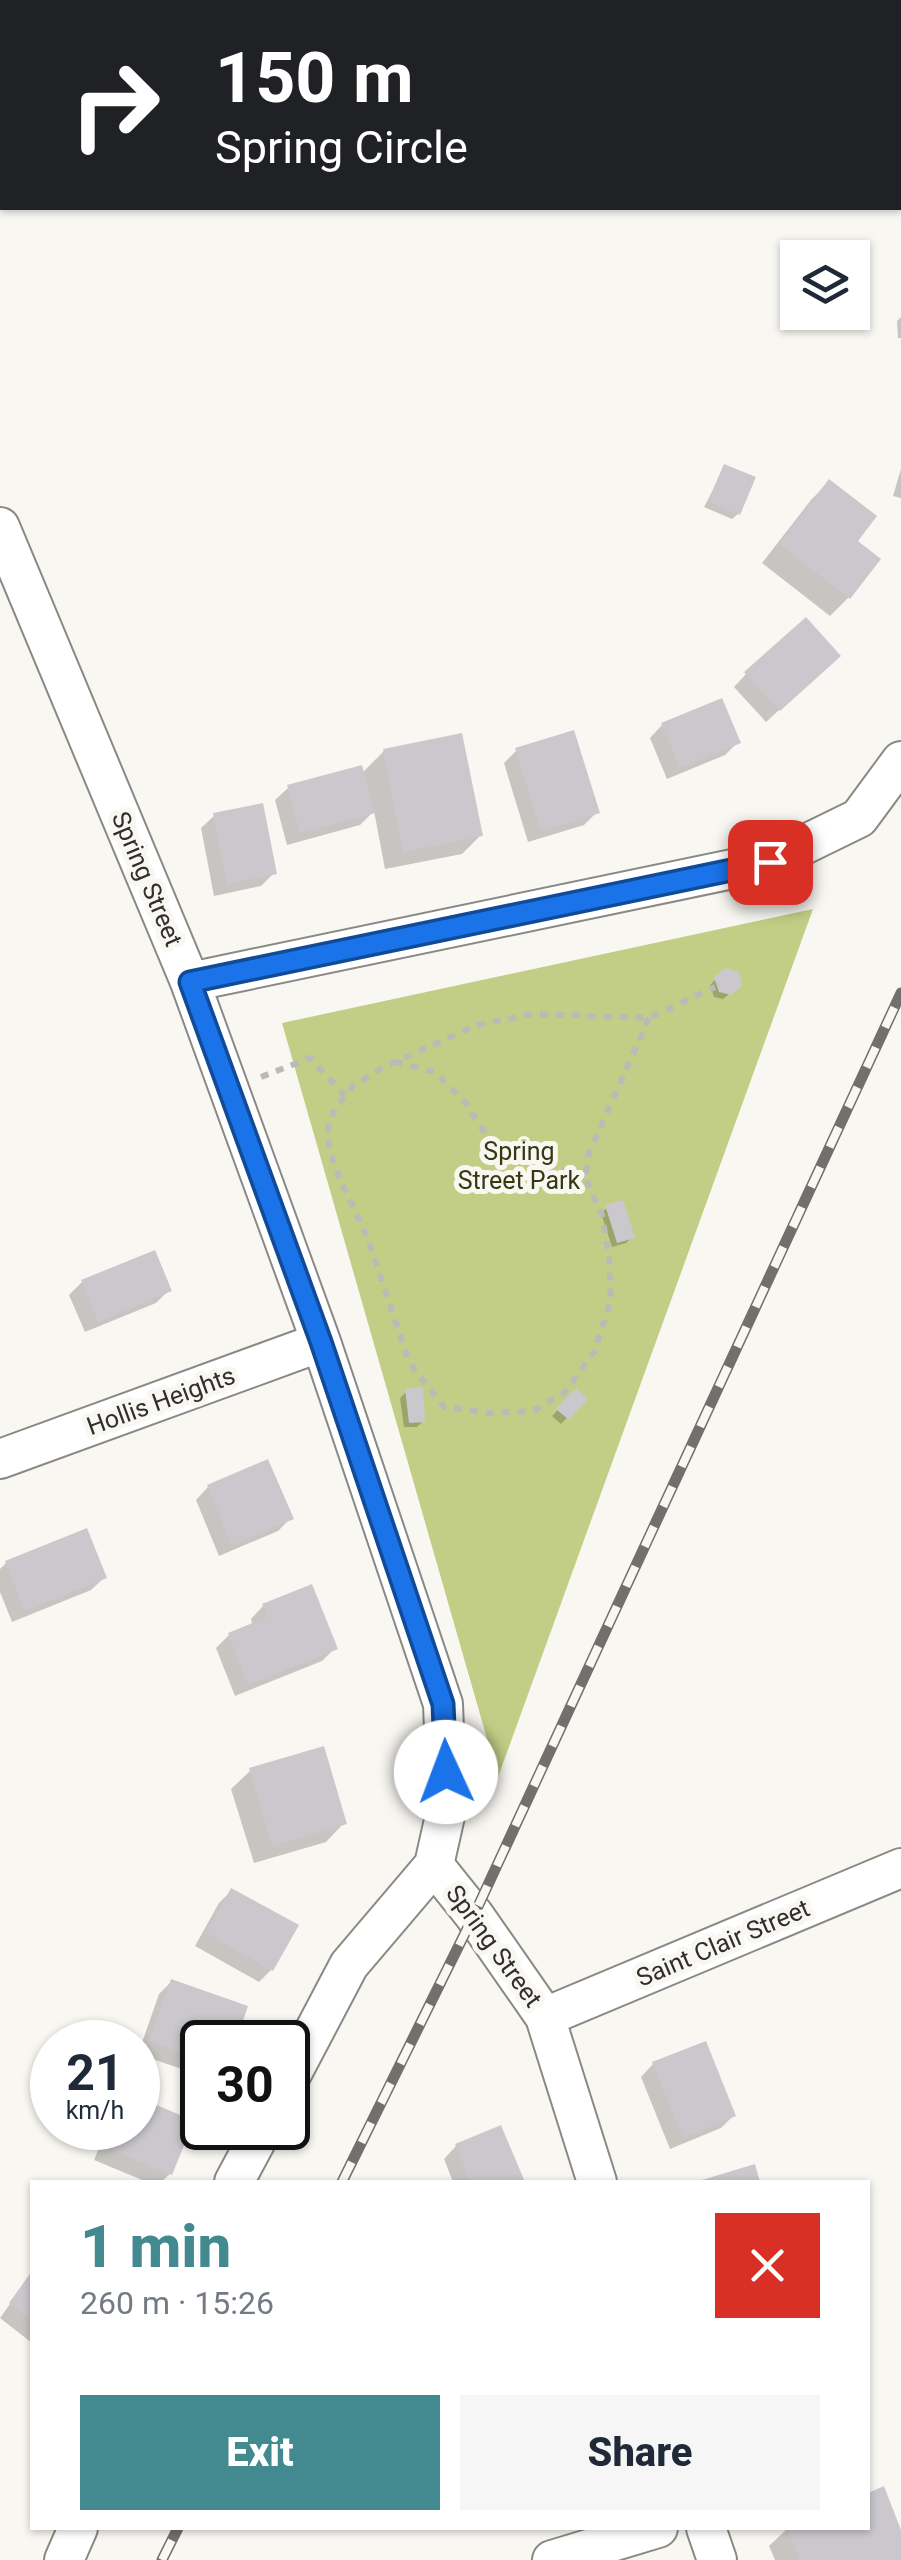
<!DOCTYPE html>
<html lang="en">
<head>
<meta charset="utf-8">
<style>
  :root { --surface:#fff; --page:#f6f6f7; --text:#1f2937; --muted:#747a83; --accent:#428a8f }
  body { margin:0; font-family:Roboto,sans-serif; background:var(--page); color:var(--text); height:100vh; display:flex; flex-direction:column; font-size:38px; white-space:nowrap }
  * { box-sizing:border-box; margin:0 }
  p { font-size:32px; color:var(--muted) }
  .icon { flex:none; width:55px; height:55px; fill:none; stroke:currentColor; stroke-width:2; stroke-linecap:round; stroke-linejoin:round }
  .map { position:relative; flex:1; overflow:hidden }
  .sheet { position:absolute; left:30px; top:2180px; width:840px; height:350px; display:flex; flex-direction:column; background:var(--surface); border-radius:0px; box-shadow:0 2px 8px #0004 }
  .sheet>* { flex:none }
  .guide { position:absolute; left:0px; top:0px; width:902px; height:210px; box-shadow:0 2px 8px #0004; background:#202124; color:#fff; overflow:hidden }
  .controls { position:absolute; left:780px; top:240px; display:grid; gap:20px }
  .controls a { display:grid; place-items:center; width:90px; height:90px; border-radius:0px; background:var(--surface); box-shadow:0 2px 8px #0004; font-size:50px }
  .speed { position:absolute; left:30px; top:2020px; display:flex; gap:20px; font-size:50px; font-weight:700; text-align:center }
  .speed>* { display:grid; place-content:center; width:130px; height:130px; border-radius:50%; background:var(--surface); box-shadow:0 2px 8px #0004; line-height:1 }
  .speed small { font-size:25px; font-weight:400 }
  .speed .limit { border:5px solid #111; border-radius:15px; background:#fff; color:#111 }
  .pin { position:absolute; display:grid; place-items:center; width:85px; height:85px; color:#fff; margin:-42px; border-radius:20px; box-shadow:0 5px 15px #0006 }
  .me { position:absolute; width:110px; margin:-55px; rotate:358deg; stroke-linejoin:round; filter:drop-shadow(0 0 8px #0008) }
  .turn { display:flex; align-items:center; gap:35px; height:210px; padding:0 50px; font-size:45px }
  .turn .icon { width:130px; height:130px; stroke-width:2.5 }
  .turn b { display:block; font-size:70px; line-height:85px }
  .round { display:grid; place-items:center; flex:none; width:105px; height:105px; border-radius:0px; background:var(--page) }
  .head { display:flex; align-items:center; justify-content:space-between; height:170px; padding:0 50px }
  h1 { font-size:60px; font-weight:800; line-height:75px; color:var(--accent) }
  .action { display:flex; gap:20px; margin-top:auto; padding:20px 50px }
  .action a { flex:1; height:115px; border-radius:0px; background:var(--accent); color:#fff; font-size:40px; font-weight:800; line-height:115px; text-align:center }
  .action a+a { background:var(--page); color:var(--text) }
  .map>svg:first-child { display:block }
  .green { fill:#c2ce86 }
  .shadow { fill:#0003 }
  .building { fill:#cbc8cd }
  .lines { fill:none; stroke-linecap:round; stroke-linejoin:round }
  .street-casing { stroke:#8b8984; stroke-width:42 }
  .path { stroke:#bbbab6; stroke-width:6; stroke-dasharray:8 8; stroke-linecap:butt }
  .street { stroke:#fff; stroke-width:38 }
  .rail-casing { stroke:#72706d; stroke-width:11 }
  .rail { stroke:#f9f7f2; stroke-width:8; stroke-dasharray:22; stroke-linecap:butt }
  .route-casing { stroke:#114b97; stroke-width:25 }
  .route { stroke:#1a73e8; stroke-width:18 }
  .labels { text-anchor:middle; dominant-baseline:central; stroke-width:10; stroke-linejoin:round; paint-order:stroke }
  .street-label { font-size:25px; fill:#302f2d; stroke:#f9f7f2 }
  .park-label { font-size:25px; fill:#343912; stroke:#f9f7f2 }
</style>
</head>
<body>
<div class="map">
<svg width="901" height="2560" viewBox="0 0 901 2560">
  <rect width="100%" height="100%" fill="#f9f7f2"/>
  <!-- green -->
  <path class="green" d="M 813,909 L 498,1777 L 282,1023 Z"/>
  <!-- shadow -->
  <path class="shadow" d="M 366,0 L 430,0 L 430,2 L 366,2 Z
    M 2,90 L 2,170 L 0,157 Z
    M 901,317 L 901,338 L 898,338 L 897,321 Z
    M 725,467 L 738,514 L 732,519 L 704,507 Z
    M 901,469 L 901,498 L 893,496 Z
    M 829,482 L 855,541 L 848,598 L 830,616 L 762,563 L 811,500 Z
    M 825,668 L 766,722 L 734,687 L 746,674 Z
    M 662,725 L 738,742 L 725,755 L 667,779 L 650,738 Z
    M 517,750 L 597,812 L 584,825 L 528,842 L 504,763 Z
    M 384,751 L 480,836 L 462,854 L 385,869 L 374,811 L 360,825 L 287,845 L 275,800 L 288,788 L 362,773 Z
    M 214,816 L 274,873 L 261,886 L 214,896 L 201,828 Z
    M 716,979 L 733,991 L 723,999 L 714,997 L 710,985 Z
    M 607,1208 L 632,1237 L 626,1243 L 612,1247 L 601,1213 Z
    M 82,1282 L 169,1290 L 156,1303 L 85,1332 L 69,1295 Z
    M 576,1391 L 585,1399 L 561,1424 L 552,1416 Z
    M 406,1392 L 423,1421 L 417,1427 L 404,1427 L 400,1398 Z
    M 208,1487 L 291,1518 L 278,1531 L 219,1556 L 196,1500 Z
    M 6,1563 L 104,1578 L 91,1590 L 12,1622 L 0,1592 L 0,1569 Z
    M 263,1606 L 335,1648 L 322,1661 L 235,1696 L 216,1648 L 229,1635 L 253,1626 L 251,1619 Z
    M 250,1771 L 344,1823 L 326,1842 L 254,1863 L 231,1789 Z
    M 231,1891 L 271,1970 L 259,1982 L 195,1946 L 219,1903 Z
    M 171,1982 L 245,2008 L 233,2042 L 202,2042 L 202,2076 L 138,2054 L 159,1994 Z
    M 653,2064 L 734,2115 L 721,2128 L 670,2149 L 641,2077 Z
    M 138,2099 L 191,2122 L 170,2174 L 161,2182 L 147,2182 L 94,2160 L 107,2128 L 138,2128 Z
    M 500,2128 L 523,2182 L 453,2182 L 444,2159 L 456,2146 Z
    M 32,2273 L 32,2343 L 0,2318 Z
    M 882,2490 L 901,2536 L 901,2560 L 775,2560 L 769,2546 L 788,2528 L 868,2528 L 868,2496 Z"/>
  <!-- building -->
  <path class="building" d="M 724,464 L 756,477 L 740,515 L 708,501 Z
    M 829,479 L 877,516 L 858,541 L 881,559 L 850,599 L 779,544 Z
    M 806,617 L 841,656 L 780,711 L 744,672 Z
    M 722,698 L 741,743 L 680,768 L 661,723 Z
    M 574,730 L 600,813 L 541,831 L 515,748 Z
    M 462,733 L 483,836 L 403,852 L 383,749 Z
    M 362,765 L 375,813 L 300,833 L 287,785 Z
    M 263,803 L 277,874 L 227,884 L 213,813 Z
    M 726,968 L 739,972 L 742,986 L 731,995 L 719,992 L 714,977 Z
    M 623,1200 L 635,1238 L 617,1243 L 605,1205 Z
    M 155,1250 L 172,1291 L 98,1322 L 81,1280 Z
    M 423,1387 L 425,1422 L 409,1423 L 405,1389 Z
    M 576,1388 L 588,1399 L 569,1420 L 556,1409 Z
    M 268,1459 L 294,1519 L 232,1545 L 207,1485 Z
    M 87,1528 L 107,1578 L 25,1611 L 5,1561 Z
    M 312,1584 L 338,1649 L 248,1685 L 228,1633 L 267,1617 L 262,1604 Z
    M 324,1746 L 347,1824 L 272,1846 L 249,1768 Z
    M 231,1888 L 299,1925 L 273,1971 L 206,1933 Z
    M 171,1979 L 248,2006 L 236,2042 L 202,2042 L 202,2060 L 149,2041 Z
    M 706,2041 L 736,2116 L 683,2138 L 652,2062 Z
    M 138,2097 L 194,2121 L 172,2175 L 104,2147 L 113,2128 L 138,2128 Z
    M 501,2125 L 525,2182 L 471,2182 L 455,2144 Z
    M 755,2164 L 760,2182 L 703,2182 L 702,2180 Z
    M 32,2271 L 32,2321 L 9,2303 Z
    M 884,2486 L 901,2530 L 901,2560 L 800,2560 L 787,2528 L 868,2528 L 868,2493 Z"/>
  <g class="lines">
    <defs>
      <path id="street" d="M 61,2 L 68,0
        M 0,23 L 2,22
        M 0,527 L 190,982 L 321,1342 L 443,1704 L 447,1807 L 434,1865 L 474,1915 L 545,2017 L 597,2182
        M 190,982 L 771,861 L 859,818 L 901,761
        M 0,1459 L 321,1342
        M 545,2017 L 901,1868
        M 288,2081 L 349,1965 L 434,1865
        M 234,2182 L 263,2128
        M 706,2528 L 717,2560
        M 64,2560 L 78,2528
        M 552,2560 L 658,2528"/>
    </defs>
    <!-- street casing -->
    <use href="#street" class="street-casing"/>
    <!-- path -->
    <path class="path" d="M 649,1018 L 589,1153 L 585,1177 L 602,1215 L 609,1258 L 611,1301 L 594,1352 L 565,1392 L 533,1411 L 489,1413 L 444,1407 L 409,1362 L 368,1239 L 339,1177 L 329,1149 L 328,1128 L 335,1108 L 353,1086 L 384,1067 L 477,1025 L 533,1014 L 649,1018 L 715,987
      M 395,1062 L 435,1072 L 464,1101 L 485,1133 L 504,1152 L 585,1177
      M 261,1077 L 310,1058 L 345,1096"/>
    <!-- street -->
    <use href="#street" class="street"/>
    <defs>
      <path id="rail" d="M 342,2182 L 474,1915 L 901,993
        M 162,2560 L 178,2528"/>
    </defs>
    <!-- rail casing -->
    <use href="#rail" class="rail-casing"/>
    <!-- rail -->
    <use href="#rail" class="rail"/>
  </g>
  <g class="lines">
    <defs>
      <path id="route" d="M 446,1772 L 443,1704 L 321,1342 L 190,982 L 770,862"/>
    </defs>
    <!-- route casing -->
    <use href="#route" class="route-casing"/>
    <!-- route -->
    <use href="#route" class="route"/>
  </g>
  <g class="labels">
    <!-- street labels -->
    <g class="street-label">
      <text transform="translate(147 879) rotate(67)">Spring Street</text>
      <text transform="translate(161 1401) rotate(-20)">Hollis Heights</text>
      <text transform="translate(723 1943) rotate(-23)">Saint Clair Street</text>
      <text transform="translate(494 1946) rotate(54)">Spring Street</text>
    </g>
    <!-- park labels -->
    <g class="park-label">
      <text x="519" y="1151">Spring<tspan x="519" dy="29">Street Park</tspan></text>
    </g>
  </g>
</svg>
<div class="controls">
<a><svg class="icon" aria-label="layers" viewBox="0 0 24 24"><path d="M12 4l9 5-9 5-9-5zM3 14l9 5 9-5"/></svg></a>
</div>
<div class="speed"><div>21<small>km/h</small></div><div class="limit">30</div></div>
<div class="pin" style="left:770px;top:862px;background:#d93025"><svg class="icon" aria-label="arrive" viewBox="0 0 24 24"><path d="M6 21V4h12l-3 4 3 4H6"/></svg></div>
<svg class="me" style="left:446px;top:1772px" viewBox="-20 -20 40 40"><circle r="19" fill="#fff"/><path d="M0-13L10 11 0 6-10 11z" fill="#1a73e8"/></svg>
<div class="guide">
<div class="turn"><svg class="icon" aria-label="right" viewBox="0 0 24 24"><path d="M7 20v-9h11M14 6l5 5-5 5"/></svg><div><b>150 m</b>Spring Circle</div></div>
</div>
<section class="sheet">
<div class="head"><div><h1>1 min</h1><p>260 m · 15:26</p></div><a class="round" style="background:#d93025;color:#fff"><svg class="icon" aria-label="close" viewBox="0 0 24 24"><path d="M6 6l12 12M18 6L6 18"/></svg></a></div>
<div class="action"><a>Exit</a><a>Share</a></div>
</section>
</div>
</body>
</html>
